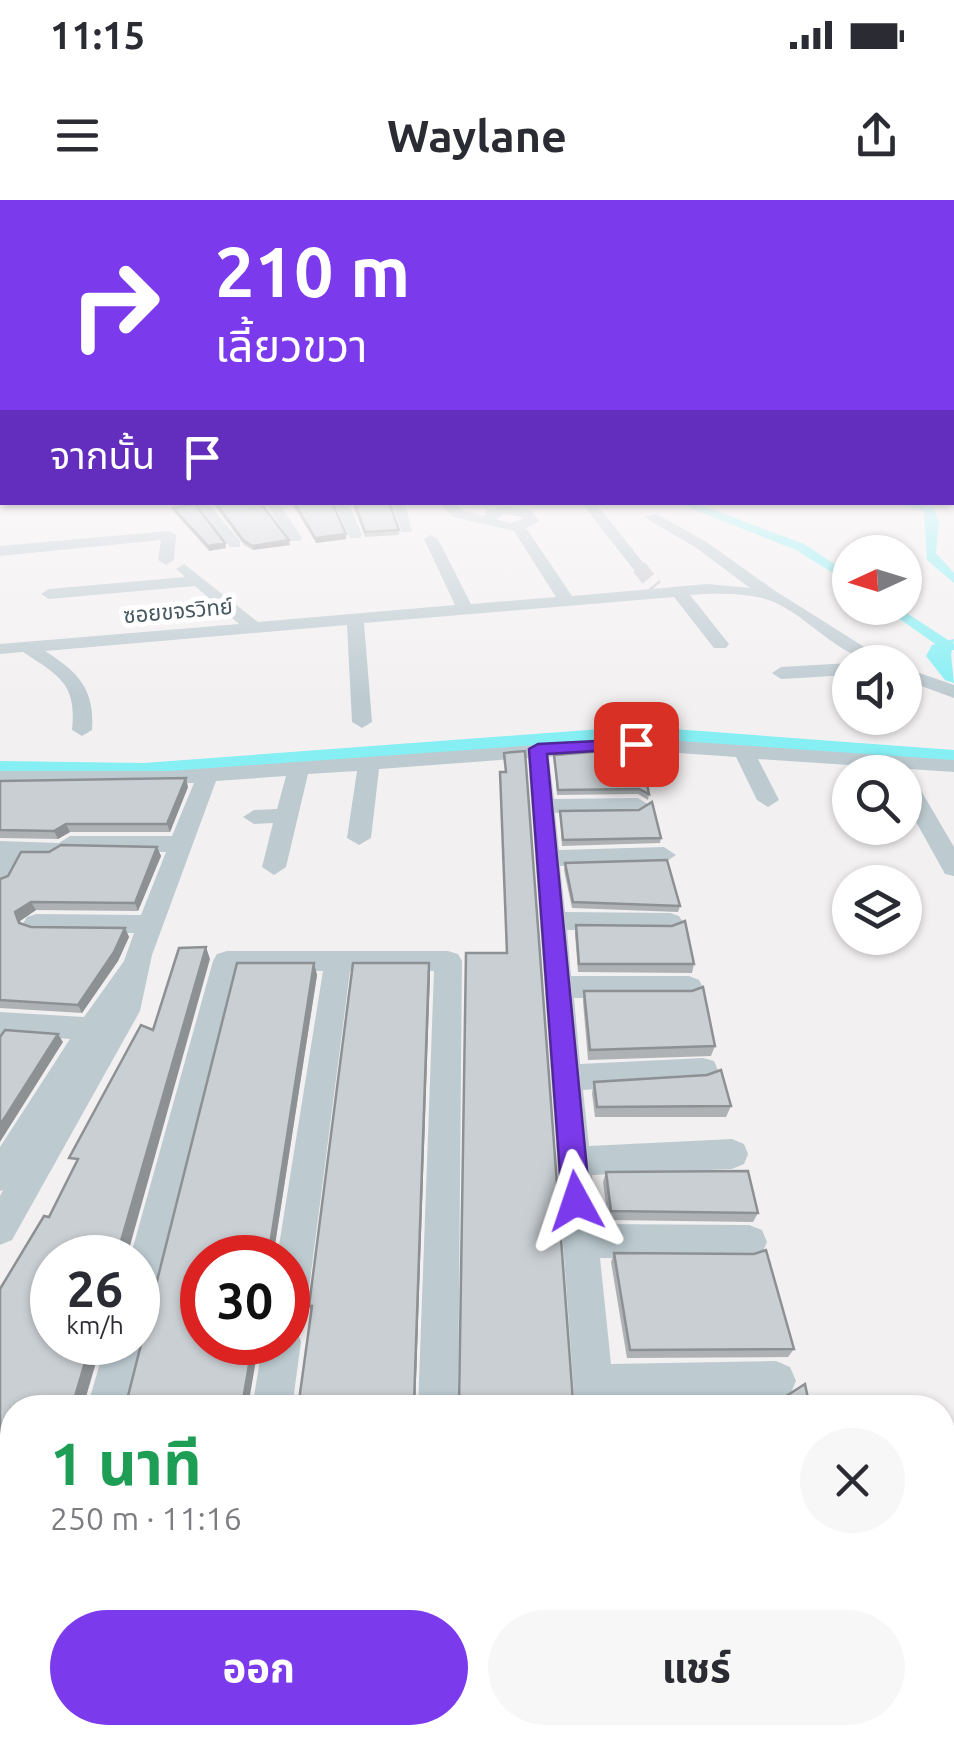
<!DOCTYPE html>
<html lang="th">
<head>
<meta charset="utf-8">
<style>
  :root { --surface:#fff; --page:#f7f7f7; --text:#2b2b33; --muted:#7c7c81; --accent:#7c3aed }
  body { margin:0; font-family:Ubuntu,"Noto Sans Thai",sans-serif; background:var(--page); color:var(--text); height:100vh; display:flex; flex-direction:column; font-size:38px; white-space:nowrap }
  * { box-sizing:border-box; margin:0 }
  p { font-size:32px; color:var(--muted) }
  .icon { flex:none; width:55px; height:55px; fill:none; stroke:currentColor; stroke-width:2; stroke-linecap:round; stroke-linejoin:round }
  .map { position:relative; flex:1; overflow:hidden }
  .side { position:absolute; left:0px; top:1195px; width:955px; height:350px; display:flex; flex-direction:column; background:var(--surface); border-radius:40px 40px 0 0; box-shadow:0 2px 8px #0004 }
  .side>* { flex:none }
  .banner { position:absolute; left:0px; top:0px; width:955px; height:305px; box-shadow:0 2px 8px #0004; background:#7c3aed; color:#fff; overflow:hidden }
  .needle { width:65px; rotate:266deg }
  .tools { position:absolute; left:832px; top:335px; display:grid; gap:20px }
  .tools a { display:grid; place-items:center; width:90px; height:90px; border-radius:50%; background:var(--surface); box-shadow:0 2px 8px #0004; font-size:50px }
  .speed { position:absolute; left:30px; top:1035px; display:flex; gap:20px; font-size:50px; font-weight:700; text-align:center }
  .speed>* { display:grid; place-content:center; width:130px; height:130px; border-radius:50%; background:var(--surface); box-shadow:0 2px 8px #0004; line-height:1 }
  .speed small { font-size:25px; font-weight:400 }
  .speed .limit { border:15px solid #d22; background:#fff; color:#111 }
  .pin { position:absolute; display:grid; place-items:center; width:85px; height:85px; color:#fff; margin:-42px; border-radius:20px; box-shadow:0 5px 15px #0006 }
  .me { position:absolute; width:110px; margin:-55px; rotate:355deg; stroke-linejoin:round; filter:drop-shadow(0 0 8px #0008) }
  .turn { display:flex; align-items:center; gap:35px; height:210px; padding:0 50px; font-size:45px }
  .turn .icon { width:130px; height:130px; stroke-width:2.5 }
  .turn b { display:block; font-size:70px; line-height:85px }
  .then { display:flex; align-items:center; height:95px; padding:0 50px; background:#0003; gap:20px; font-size:38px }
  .round { display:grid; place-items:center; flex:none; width:105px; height:105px; border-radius:52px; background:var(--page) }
  .overview { display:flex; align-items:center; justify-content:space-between; height:170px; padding:0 50px }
  h1 { font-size:60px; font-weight:700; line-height:75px; color:#1e9e55 }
  .action { display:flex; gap:20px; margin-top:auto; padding:20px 50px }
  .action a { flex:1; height:115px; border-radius:60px; background:var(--accent); color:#fff; font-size:40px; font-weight:700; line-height:115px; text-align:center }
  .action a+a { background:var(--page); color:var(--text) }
  .status { display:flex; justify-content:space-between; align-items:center; height:70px; padding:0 50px; background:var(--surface); direction:ltr }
  .status svg { height:28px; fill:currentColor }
  header { display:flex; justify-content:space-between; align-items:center; height:130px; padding:0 50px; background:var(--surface); font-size:45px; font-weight:700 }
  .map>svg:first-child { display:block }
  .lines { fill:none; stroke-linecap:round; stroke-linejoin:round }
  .canal { fill:#85eff4; fill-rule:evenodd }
  .river { fill:#85eff4; fill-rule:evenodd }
  .minor-tunnel { stroke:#c8cacd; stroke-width:15; stroke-dasharray:15 8; stroke-linecap:butt }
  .minor { fill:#bdcbd1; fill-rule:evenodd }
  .wall { fill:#aeb2b5 }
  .shaded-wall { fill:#8d9194 }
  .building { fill:#cacfd3; stroke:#8d9194; stroke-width:2.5 }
  .route { fill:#7c3aed; stroke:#51269a; stroke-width:2.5 }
  .labels { text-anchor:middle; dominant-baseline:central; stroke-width:10; stroke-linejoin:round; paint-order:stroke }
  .far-street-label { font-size:22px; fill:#475860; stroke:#fff }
</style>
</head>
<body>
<div class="status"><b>11:15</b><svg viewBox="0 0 49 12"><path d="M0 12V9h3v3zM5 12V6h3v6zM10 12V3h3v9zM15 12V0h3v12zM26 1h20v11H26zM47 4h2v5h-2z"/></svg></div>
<header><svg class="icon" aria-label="menu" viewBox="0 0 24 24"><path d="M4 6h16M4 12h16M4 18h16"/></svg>Waylane<svg class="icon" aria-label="share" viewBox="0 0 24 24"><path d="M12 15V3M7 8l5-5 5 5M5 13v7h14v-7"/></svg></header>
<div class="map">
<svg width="954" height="1545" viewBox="0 0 954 1545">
  <rect width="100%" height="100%" fill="#f3f0f1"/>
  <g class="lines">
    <!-- canal -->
    <path class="canal" d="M 675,302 L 692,302 L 804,344 L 850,374 L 850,384 L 796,350 Z
      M 891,302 L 933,307 L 939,321 L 936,353 L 954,373 L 954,383 L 927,360 L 924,311 Z
      M 884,408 L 899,408 L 954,444 L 954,450 L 944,450 Z"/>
    <!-- river -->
    <path class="river" d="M 954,439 L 951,455 L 954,483 L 945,480 L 926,456 L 932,445 Z
      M 614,528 L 660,528 L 954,550 L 954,568 L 660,544 L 614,544 L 144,581 L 0,579 L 0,561 L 144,563 Z"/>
    <!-- minor-tunnel -->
    <path class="minor-tunnel" d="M 639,367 L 655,387"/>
    <!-- minor -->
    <path class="minor" d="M 195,302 L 207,302 L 240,341 L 240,347 L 230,347 Z
      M 265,302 L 278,302 L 302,338 L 300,341 L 290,341 Z
      M 334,302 L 348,302 L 362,335 L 360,338 L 350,338 Z
      M 391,302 L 405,302 L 412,332 L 402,332 Z
      M 438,302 L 453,302 L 463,311 L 484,316 L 487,310 L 505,306 L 531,310 L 539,321 L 526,328 L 572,396 L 707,384 L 750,388 L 695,347 L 644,317 L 656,314 L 705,341 L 774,390 L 888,462 C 840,465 806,409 762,398 C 740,393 712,393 690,395 L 729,444 L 726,448 L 714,448 L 674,397 L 364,423 L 372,522 L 362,528 L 352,522 L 347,425 L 45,451 C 78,472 95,489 92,530 L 82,536 L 72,530 C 77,483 59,476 23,452 L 0,454 L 0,444 L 239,424 L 195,386 L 49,399 L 41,394 L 49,389 L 185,377 L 176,369 L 184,364 L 258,422 L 455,405 L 424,339 L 431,335 L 438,339 L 471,404 L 556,397 L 514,331 L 453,317 ZM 505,314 L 522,317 L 523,319 L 510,323 L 496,319 Z
      M 581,302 L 595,302 L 644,364 L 644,370 L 634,370 Z
      M 169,331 L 176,335 L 174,360 L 166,365 L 158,360 L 161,340 L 0,356 L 0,346 Z
      M 850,463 L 850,475 L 781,479 L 772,473 L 781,467 Z
      M 905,468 L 954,485 L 954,498 L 905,480 Z
      M 636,538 L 954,560 L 954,572 L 758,559 L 779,600 L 768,607 L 757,600 L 736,557 L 636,550 L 549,557 L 554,599 L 638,598 L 649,605 L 638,612 L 555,613 L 559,650 L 664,647 L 676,655 L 664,663 L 560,666 L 565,712 L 670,713 L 679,716 L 683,722 L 679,728 L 670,731 L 567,730 L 571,776 L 689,776 L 699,780 L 703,787 L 699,794 L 689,798 L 574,798 L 580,864 L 703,858 L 714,861 L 718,870 L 714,879 L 703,882 L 583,890 L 589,946 L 732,939 L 744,944 L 748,954 L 744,964 L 732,969 L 592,975 L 597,1024 L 749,1025 L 762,1030 L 767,1042 L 762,1054 L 749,1059 L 600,1058 L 611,1164 L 776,1161 L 790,1167 L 796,1181 L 790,1195 L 776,1201 L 575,1208 L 528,558 L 379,569 L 371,638 L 359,645 L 347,638 L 357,571 L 308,574 L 286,667 L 274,675 L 262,667 L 273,623 L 254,624 L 243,617 L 254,610 L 277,609 L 286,576 L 216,581 L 152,755 L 140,811 L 12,1040 L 0,1045 L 0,996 L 3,990 L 0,991 L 0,947 L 70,839 L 0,834 L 0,812 L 84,817 L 124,761 L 134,733 L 36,732 L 27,729 L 23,723 L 27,717 L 36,714 L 141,715 L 166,652 L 64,650 L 53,657 L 23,657 L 9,683 L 0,685 L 0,641 L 59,643 L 70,636 L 172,636 L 194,583 L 0,585 L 0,571 L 169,571 Z
      M 905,575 L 916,582 L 954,647 L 954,676 L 945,674 L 905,602 Z
      M 227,751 L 448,751 L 458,754 L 462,761 L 458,1208 L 418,1208 L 434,771 L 350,771 L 307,1104 L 301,1117 L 288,1123 L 288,1058 L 277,1058 L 323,771 L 238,771 L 157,1095 L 151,1108 L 138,1113 L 138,1058 L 130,1058 L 213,761 L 217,754 Z
      M 288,1125 L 296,1128 L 301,1142 L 292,1208 L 252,1208 L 263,1142 L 288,1142 Z
      M 138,1128 L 144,1142 L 127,1208 L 87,1208 L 106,1142 L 138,1142 Z
      M 12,1510 L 12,1532 L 44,1532 L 41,1545 L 0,1545 L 0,1518 Z
      M 200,1532 L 250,1532 L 248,1545 L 198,1545 Z
      M 405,1532 L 455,1532 L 455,1545 L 405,1545 Z
      M 599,1532 L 649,1532 L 650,1545 L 600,1545 Z"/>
  </g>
  <!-- wall -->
  <path class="wall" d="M 214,302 L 290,345 L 253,350 L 244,345 L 215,306 Z
    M 291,302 L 332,302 L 346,339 L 316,343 Z
    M 352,302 L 389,302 L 399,330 L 399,335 L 365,337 Z
    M 173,308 L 225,343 L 226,348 L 209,351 L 175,313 Z
    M 554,555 L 647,570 L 646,575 L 645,575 L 649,594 L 648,600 L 638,594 L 557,595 Z
    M 0,581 L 188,587 L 170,632 L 70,632 L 58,639 L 0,638 Z
    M 560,611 L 661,638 L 660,643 L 562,646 Z
    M 157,647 L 161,656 L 138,711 L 36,710 L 20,721 L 21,723 L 31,727 L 125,728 L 129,737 L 118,761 L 82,813 L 0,808 L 0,679 L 8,676 L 49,652 Z
    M 565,663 L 680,706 L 678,712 L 572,708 L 564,670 Z
    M 576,725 L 694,764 L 692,773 L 578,772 L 575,734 Z
    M 314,763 L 317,775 L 273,1058 L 202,1058 L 249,1208 L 125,1208 Z
    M 429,763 L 415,1208 L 298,1208 L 311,1111 L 309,1106 Z
    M 584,791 L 715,846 L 711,856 L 588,860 L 583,802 Z
    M 594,882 L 731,906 L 726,917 L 595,917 L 592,893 Z
    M 606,972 L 758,1013 L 753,1022 L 608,1020 L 603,982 Z
    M 614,1053 L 794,1149 L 788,1157 L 627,1158 L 611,1062 Z
    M 674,1532 L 892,1532 L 681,1544 L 675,1543 Z"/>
  <!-- shaded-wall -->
  <path class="shaded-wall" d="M 346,334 L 346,339 L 316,343 L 315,338 Z
    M 289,340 L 290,345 L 253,350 L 252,346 Z
    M 225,343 L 226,348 L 209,351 L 208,346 Z
    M 186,578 L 188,587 L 170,632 L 167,624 Z
    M 66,624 L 70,632 L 58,639 L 54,631 Z
    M 157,647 L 161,656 L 138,711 L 135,703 Z
    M 31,702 L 36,710 L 20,721 L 24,731 L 15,712 Z
    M 125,728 L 129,737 L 118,761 L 82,813 L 78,805 Z
    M 206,747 L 210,759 L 128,1053 L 131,1058 L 127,1058 L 119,1048 Z
    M 314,763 L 317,775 L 273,1057 L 268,1058 Z
    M 429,763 L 430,775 L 415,1208 L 414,1203 Z
    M 58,834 L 63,842 L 0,942 L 0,925 Z
    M 91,1142 L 102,1142 L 83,1207 L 82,1208 L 74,1200 Z
    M 253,1142 L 259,1142 L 248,1207 L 243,1200 Z
    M 12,1223 L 12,1250 L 0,1275 L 0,1247 Z
    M 12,1479 L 12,1513 L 3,1513 L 0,1515 L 0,1506 Z
    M 188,1532 L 196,1532 L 195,1545 L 186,1545 Z"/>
  <!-- building -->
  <path class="building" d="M 215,302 L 260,302 L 289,340 L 252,346 L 243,340 Z
    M 294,302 L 332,302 L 346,334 L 315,338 Z
    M 354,302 L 389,302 L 399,330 L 365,332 Z
    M 195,304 L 225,343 L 208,346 L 173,308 Z
    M 641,548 L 647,570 L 644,570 L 649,594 L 639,589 L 558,590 L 554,555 Z
    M 525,551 L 573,1201 L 583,1205 L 583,1208 L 459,1207 L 466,753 L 507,753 L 500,572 L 506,572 L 504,553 Z
    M 186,578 L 167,624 L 66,624 L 54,631 L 0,630 L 0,581 Z
    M 652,602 L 661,638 L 563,640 L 560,611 L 639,610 Z
    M 61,645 L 157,647 L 135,703 L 31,702 L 15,712 L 19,723 L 31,727 L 125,728 L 114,752 L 78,805 L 0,800 L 0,679 L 8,676 L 21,652 L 49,652 Z
    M 667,660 L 680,706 L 573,702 L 565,663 Z
    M 685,721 L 694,764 L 579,764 L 576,725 L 672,726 Z
    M 206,747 L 119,1048 L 127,1052 L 127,1058 L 52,1058 L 52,1142 L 91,1142 L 74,1200 L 78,1205 L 88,1205 L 88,1208 L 12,1208 L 12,1223 L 0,1247 L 0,1089 L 44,1016 L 49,1017 L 78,959 L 69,958 L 141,825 L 153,830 L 179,748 Z
    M 237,763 L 314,763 L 268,1058 L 202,1058 L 202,1142 L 253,1142 L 243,1200 L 248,1206 L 125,1208 Z
    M 353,763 L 429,763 L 414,1203 L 298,1208 L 312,1106 L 309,1106 Z
    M 703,787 L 715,846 L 590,850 L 584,791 L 692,791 Z
    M 5,830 L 58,834 L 0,925 L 0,837 Z
    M 721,870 L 731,906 L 597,907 L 594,882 L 707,875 Z
    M 748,971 L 758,1013 L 611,1011 L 606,972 Z
    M 766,1050 L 794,1149 L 630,1150 L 614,1053 L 754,1054 Z
    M 805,1184 L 810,1208 L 639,1208 L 639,1203 L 783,1198 Z
    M 12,1265 L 12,1479 L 3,1513 L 2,1507 L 0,1507 L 0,1305 Z
    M 41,1532 L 188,1532 L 186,1545 L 38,1545 Z
    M 266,1532 L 399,1532 L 400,1545 L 264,1545 Z
    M 460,1532 L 599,1532 L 599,1545 L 460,1545 Z
    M 679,1532 L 892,1532 L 894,1543 L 681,1544 Z"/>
  <!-- sky -->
  <linearGradient id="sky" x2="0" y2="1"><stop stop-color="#80cced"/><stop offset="0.57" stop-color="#faf8f9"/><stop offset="1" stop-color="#faf8f9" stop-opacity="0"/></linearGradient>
  <rect width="954" height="497" fill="url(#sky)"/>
  <!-- route -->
  <path class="route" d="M 636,539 L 642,541 L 642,548 L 547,554 L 590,1001 L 586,1010 L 576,1014 L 566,1010 L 562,1001 L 529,549 L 538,544 Z"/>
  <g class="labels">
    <!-- far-street labels -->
    <g class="far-street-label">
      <text transform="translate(178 410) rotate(-5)">ซอยขจรวิทย์</text>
    </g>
  </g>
</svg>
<div class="tools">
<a><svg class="needle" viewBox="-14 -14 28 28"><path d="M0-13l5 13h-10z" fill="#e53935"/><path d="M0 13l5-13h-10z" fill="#7c7c81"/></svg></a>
<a><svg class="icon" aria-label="sound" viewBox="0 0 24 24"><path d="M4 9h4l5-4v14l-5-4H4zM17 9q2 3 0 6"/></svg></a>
<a><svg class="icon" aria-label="search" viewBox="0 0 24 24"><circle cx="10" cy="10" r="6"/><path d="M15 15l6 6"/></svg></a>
<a><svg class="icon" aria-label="layers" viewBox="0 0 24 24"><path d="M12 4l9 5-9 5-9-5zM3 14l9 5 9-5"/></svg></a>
</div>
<div class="speed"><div>26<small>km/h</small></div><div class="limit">30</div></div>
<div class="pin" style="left:636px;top:544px;background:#d93025"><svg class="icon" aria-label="arrive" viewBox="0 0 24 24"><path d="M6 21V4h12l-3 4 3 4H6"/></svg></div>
<svg class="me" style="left:576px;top:1001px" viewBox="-20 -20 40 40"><path d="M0-17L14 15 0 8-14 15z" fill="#7c3aed" stroke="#fff" stroke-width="4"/></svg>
<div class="banner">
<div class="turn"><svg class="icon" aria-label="right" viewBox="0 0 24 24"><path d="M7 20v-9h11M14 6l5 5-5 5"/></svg><div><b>210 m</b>เลี้ยวขวา</div></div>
<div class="then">จากนั้น<svg class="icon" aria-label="arrive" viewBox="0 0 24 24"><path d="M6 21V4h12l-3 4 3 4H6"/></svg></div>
</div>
<section class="side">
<div class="overview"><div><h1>1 นาที</h1><p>250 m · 11:16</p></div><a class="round"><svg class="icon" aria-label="close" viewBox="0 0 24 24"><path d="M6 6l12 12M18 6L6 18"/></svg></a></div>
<div class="action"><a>ออก</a><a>แชร์</a></div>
</section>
</div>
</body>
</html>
